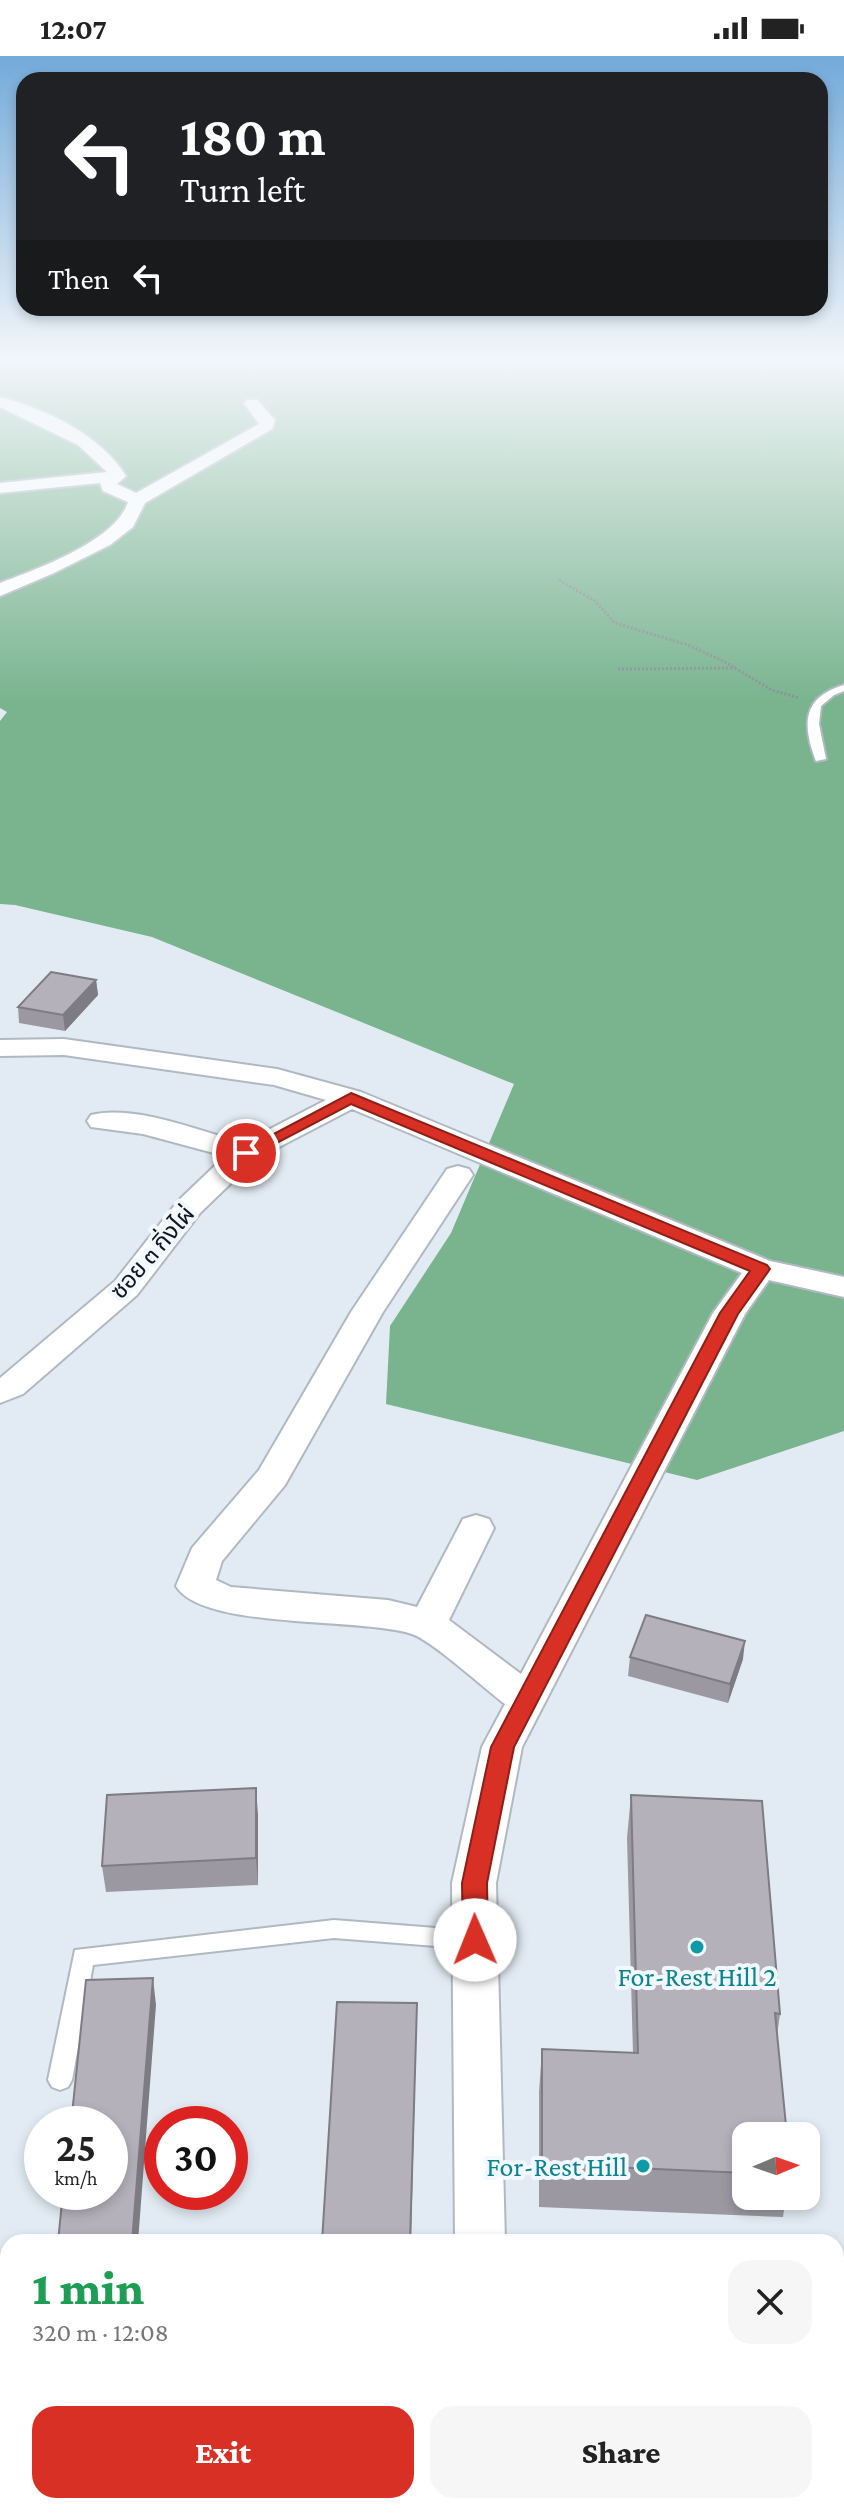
<!DOCTYPE html>
<html lang="en">
<head>
<meta charset="utf-8">
<style>
  :root { --surface:#fff; --page:#f6f6f6; --text:#222; --muted:#767676; --accent:#d93025 }
  body { margin:0; font-family:"Crimson Pro","Noto Sans Thai",serif; background:var(--page); color:var(--text); height:100vh; display:flex; flex-direction:column; font-size:30px; white-space:nowrap }
  * { box-sizing:border-box; margin:0 }
  p { font-size:26px; color:var(--muted) }
  .icon { flex:none; width:44px; height:44px; fill:none; stroke:currentColor; stroke-width:2; stroke-linecap:round; stroke-linejoin:round }
  .map { position:relative; flex:1; overflow:hidden }
  .side { position:absolute; left:0px; top:2178px; width:844px; height:280px; display:flex; flex-direction:column; background:var(--surface); border-radius:24px 24px 0 0; box-shadow:0 4px 12px #0003 }
  .side>* { flex:none }
  .hud { position:absolute; left:16px; top:16px; width:812px; height:244px; border-radius:24px; box-shadow:0 4px 12px #0003; background:#202124; color:#fff; overflow:hidden }
  .needle { width:52px; rotate:88deg }
  .buttons { position:absolute; left:732px; top:2066px; display:grid; gap:16px }
  .buttons a { display:grid; place-items:center; width:88px; height:88px; border-radius:16px; background:var(--surface); box-shadow:0 4px 12px #0003; font-size:40px }
  .speed { position:absolute; left:24px; top:2050px; display:flex; gap:16px; font-size:40px; font-weight:700; text-align:center }
  .speed>* { display:grid; place-content:center; width:104px; height:104px; border-radius:50%; background:var(--surface); box-shadow:0 4px 12px #0003; line-height:1 }
  .speed small { font-size:20px; font-weight:400 }
  .speed .limit { border:12px solid #d22; background:#fff; color:#111 }
  .pin { position:absolute; display:grid; place-items:center; width:68px; height:68px; color:#fff; margin:-34px; border:4px solid #fff; border-radius:50%; box-shadow:0 2px 8px #0007 }
  .me { position:absolute; width:88px; margin:-44px; rotate:359deg; stroke-linejoin:round; filter:drop-shadow(0 0 6px #0008) }
  .turn { display:flex; align-items:center; gap:28px; height:168px; padding:0 32px; font-size:36px }
  .turn .icon { width:104px; height:104px; stroke-width:2.5 }
  .turn b { display:block; font-size:56px; line-height:68px }
  .then { display:flex; align-items:center; height:76px; padding:0 32px; background:#0003; gap:16px; font-size:30px }
  .round { display:grid; place-items:center; flex:none; width:84px; height:84px; border-radius:24px; background:var(--page) }
  .overview { display:flex; align-items:center; justify-content:space-between; height:136px; padding:0 32px }
  h1 { font-size:48px; font-weight:800; line-height:60px; color:#1e9e55 }
  .button { display:flex; gap:16px; margin-top:auto; padding:16px 32px }
  .button a { flex:1; height:92px; border-radius:24px; background:var(--accent); color:#fff; font-size:32px; font-weight:800; line-height:92px; text-align:center }
  .button a+a { background:var(--page); color:var(--text) }
  .status { display:flex; justify-content:space-between; align-items:center; height:56px; padding:0 40px; background:var(--surface); direction:ltr }
  .status svg { height:22px; fill:currentColor }
  .map>svg:first-child { display:block }
  .forest { fill:#79b48f }
  .lines { fill:none; stroke-linecap:round; stroke-linejoin:round }
  .lane-casing { stroke:#b0b9c1; stroke-width:4 }
  .street-casing { stroke:#b0b9c1; stroke-width:4 }
  .path { stroke:#8a9096; stroke-width:3; stroke-dasharray:2 2; stroke-linecap:butt }
  .lane { fill:#fff; fill-rule:evenodd }
  .street { fill:#fff; fill-rule:evenodd }
  .wall { fill:#9b98a1 }
  .shaded-wall { fill:#7e7c83 }
  .building { fill:#b4b1bb; stroke:#7e7c83; stroke-width:2 }
  .route { fill:#d93025; stroke:#8d1f18; stroke-width:2 }
  .culture-dot { fill:#0f9aa8; stroke:#f1f8ff; stroke-width:3 }
  .labels { text-anchor:middle; dominant-baseline:central; stroke-width:8; stroke-linejoin:round; paint-order:stroke }
  .street-label { font-size:24px; fill:#14171a; stroke:#f1f8ff }
  .near-culture-label { font-size:28px; fill:#0d838f; stroke:#f1f8ff }
</style>
</head>
<body>
<div class="status"><b>12:07</b><svg viewBox="0 0 49 12"><path d="M0 12V9h3v3zM5 12V6h3v6zM10 12V3h3v9zM15 12V0h3v12zM26 1h20v11H26zM47 4h2v5h-2z"/></svg></div>
<div class="map">
<svg width="844" height="2458" viewBox="0 0 844 2458">
  <rect width="100%" height="100%" fill="#e2ebf3"/>
  <!-- forest -->
  <path class="forest" d="M 0,302 L 844,302 L 844,1375 L 697,1424 L 386,1348 L 390,1270 L 451,1177 L 514,1028 L 152,881 L 15,849 L 0,848 L 0,665 L 7,656 L 0,652 Z"/>
  <g class="lines">
    <defs>
      <path id="lane" d="M 844,629 L 844,635 L 834,639 L 821,650 L 819,668 L 826,703 L 816,705 C 802,669 802,641 844,629 Z
        M 334,1864 L 474,1875 L 482,1877 L 485,1884 L 482,1891 L 474,1893 L 334,1882 L 93,1909 L 72,2024 L 68,2031 L 60,2034 L 52,2031 L 48,2024 L 75,1894 Z"/>
      <path id="street" d="M 0,341 C 46,353 101,379 126,420 L 117,428 L 136,437 L 259,368 L 244,347 L 247,344 L 257,344 L 275,364 L 272,373 L 145,447 L 133,471 L 110,489 L 54,517 L 0,540 L 0,527 C 37,513 116,485 128,446 L 103,435 L 100,427 L 0,437 L 0,427 L 107,416 L 78,389 L 0,351 Z
        M 64,983 L 277,1013 L 361,1036 L 770,1205 L 844,1221 L 844,1241 L 769,1224 L 745,1258 L 522,1691 L 496,1827 L 505,2186 L 455,2186 L 452,1827 L 482,1691 L 505,1648 C 485,1633 431,1584 412,1578 C 360,1561 202,1574 176,1530 L 192,1492 L 259,1414 L 351,1256 L 447,1113 L 458,1110 L 469,1113 L 473,1119 L 383,1256 L 285,1429 L 222,1505 L 216,1524 L 231,1531 L 388,1544 L 417,1551 L 463,1463 L 476,1459 L 489,1463 L 494,1472 L 449,1564 L 521,1618 L 713,1257 L 742,1217 L 352,1053 L 256,1103 L 200,1157 L 137,1239 L 23,1338 L 0,1347 L 0,1322 L 115,1225 L 178,1145 L 225,1100 L 143,1078 L 91,1071 L 87,1065 L 91,1059 C 134,1048 200,1075 243,1087 L 326,1044 L 274,1029 L 64,999 L 0,1000 L 0,984 Z
        M 0,2396 L 8,2396 L 8,2450 L 0,2450 Z
        M 165,2450 L 221,2450 L 220,2458 L 164,2458 Z
        M 647,2450 L 769,2450 L 773,2458 L 703,2458 L 701,2454 L 700,2458 L 644,2458 Z"/>
    </defs>
    <!-- lane casing -->
    <use href="#lane" class="lane-casing"/>
    <!-- street casing -->
    <use href="#street" class="street-casing"/>
    <!-- path -->
    <path class="path" d="M 559,524 L 595,545 L 615,567 L 688,589 L 723,605 L 772,634 L 799,642
      M 618,613 L 736,612"/>
    <!-- lane -->
    <use href="#lane" class="lane"/>
    <!-- street -->
    <use href="#street" class="street"/>
  </g>
  <!-- wall -->
  <path class="wall" d="M 96,924 L 98,939 L 65,975 L 19,967 L 18,951 Z
    M 630,1601 L 743,1603 L 728,1647 L 628,1620 Z
    M 631,1739 L 780,1958 L 777,1980 L 746,2080 L 746,2140 L 786,2140 L 783,2161 L 539,2151 L 539,2036 L 542,1993 L 633,1997 L 627,1782 Z
    M 258,1759 L 258,1829 L 106,1836 L 102,1810 Z
    M 844,2369 L 844,2458 L 827,2458 L 817,2453 L 818,2450 L 836,2450 L 836,2391 Z"/>
  <!-- shaded-wall -->
  <path class="shaded-wall" d="M 96,924 L 98,939 L 65,975 L 63,959 Z
    M 745,1585 L 743,1603 L 728,1647 L 730,1628 Z
    M 256,1732 L 258,1759 L 258,1829 L 256,1802 Z
    M 153,1922 L 156,1949 L 138,2186 L 132,2186 Z
    M 417,1947 L 411,2186 L 410,2186 Z"/>
  <!-- building -->
  <path class="building" d="M 51,916 L 96,924 L 63,959 L 18,951 Z
    M 646,1559 L 745,1585 L 730,1628 L 630,1601 Z
    M 256,1732 L 256,1802 L 102,1810 L 107,1739 Z
    M 631,1739 L 762,1745 L 780,1958 L 775,1957 L 787,2080 L 746,2080 L 746,2117 L 542,2108 L 542,1993 L 638,1997 Z
    M 153,1922 L 132,2186 L 58,2186 L 63,2136 L 110,2136 L 110,2068 L 71,2068 L 86,1924 Z
    M 337,1946 L 417,1947 L 410,2186 L 322,2186 Z
    M 844,2369 L 844,2438 L 836,2434 L 836,2391 Z"/>
  <!-- sky -->
  <linearGradient id="sky" x2="0" y2="1"><stop stop-color="#73aad9"/><stop offset="0.47" stop-color="#f2f6fa"/><stop offset="1" stop-color="#f2f6fa" stop-opacity="0"/></linearGradient>
  <rect width="844" height="646" fill="url(#sky)"/>
  <!-- route -->
  <path class="route" d="M 351,1037 L 767,1209 L 770,1213 L 738,1258 L 514,1691 L 487,1827 L 488,1884 L 484,1891 L 475,1894 L 466,1891 L 463,1884 L 462,1827 L 491,1691 L 720,1257 L 750,1215 L 351,1048 L 252,1100 L 240,1100 L 238,1097 Z"/>
  <!-- markers -->
  <g class="culture-dot">
    <circle cx="697" cy="1891" r="8"/>
    <circle cx="643" cy="2110" r="8"/>
  </g>
  <g class="labels">
    <!-- street labels -->
    <g class="street-label">
      <text transform="translate(152 1196) rotate(-49)">ซอย ๓ กิ่งไผ่</text>
    </g>
    <!-- near-culture labels -->
    <g class="near-culture-label">
      <text x="697" y="1920">For-Rest Hill 2</text>
      <text x="627" y="2110" text-anchor="end">For-Rest Hill</text>
    </g>
  </g>
</svg>
<div class="buttons">
<a><svg class="needle" viewBox="-14 -14 28 28"><path d="M0-13l5 13h-10z" fill="#e53935"/><path d="M0 13l5-13h-10z" fill="#767676"/></svg></a>
</div>
<div class="speed"><div>25<small>km/h</small></div><div class="limit">30</div></div>
<div class="pin" style="left:246px;top:1097px;background:#d93025"><svg class="icon" aria-label="arrive" viewBox="0 0 24 24"><path d="M6 21V4h12l-3 4 3 4H6"/></svg></div>
<svg class="me" style="left:475px;top:1884px" viewBox="-20 -20 40 40"><circle r="19" fill="#fff"/><path d="M0-13L10 11 0 6-10 11z" fill="#d93025"/></svg>
<div class="hud">
<div class="turn"><svg class="icon" aria-label="left" viewBox="0 0 24 24"><path d="M17 20v-9H6M10 6l-5 5 5 5"/></svg><div><b>180 m</b>Turn left</div></div>
<div class="then">Then<svg class="icon" aria-label="left" viewBox="0 0 24 24"><path d="M17 20v-9H6M10 6l-5 5 5 5"/></svg></div>
</div>
<section class="side">
<div class="overview"><div><h1>1 min</h1><p>320 m · 12:08</p></div><a class="round"><svg class="icon" aria-label="close" viewBox="0 0 24 24"><path d="M6 6l12 12M18 6L6 18"/></svg></a></div>
<div class="button"><a>Exit</a><a>Share</a></div>
</section>
</div>
</body>
</html>
